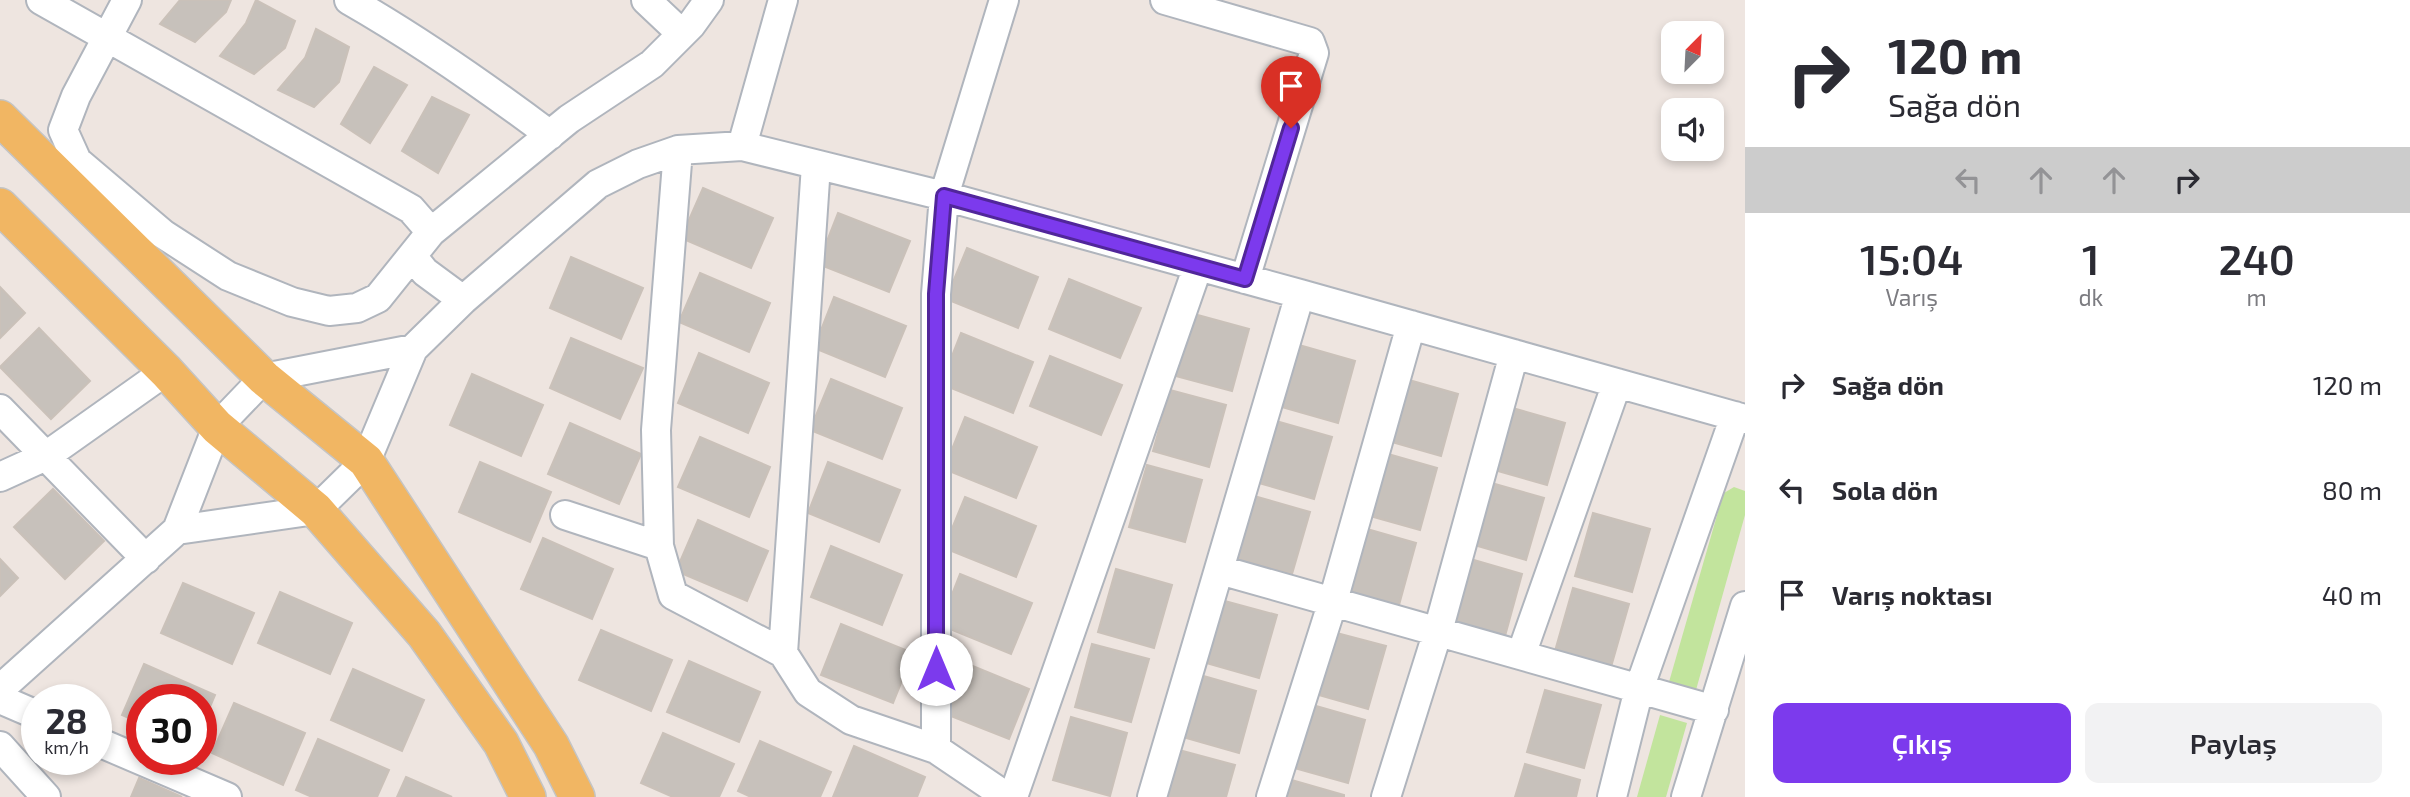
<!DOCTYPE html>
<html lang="tr">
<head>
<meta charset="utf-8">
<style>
  :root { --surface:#fff; --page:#f2f2f3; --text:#2b2b33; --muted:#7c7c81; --accent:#7c3aed }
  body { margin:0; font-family:"Exo 2",sans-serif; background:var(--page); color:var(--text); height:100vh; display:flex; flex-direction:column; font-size:26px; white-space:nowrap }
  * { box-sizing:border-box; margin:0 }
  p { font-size:23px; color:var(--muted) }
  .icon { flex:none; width:38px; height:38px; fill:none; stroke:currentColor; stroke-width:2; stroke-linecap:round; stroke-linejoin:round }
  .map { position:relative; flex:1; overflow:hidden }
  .drawer { display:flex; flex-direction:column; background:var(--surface); width:665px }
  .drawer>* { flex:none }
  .top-card { background:#fff; color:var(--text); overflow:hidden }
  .needle { width:46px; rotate:24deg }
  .controls { position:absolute; left:1661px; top:21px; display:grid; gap:14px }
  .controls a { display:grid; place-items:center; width:63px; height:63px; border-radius:14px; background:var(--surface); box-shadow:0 4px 10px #0003; font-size:35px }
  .speed { position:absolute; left:21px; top:684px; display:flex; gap:14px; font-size:35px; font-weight:700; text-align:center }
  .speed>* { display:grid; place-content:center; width:91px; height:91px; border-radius:50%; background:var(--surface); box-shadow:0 4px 10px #0003; line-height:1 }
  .speed small { font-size:18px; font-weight:400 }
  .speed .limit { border:10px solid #d22; background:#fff; color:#111 }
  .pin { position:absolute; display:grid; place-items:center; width:60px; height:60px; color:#fff; margin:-72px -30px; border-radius:50% 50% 50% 0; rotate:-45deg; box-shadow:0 0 7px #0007 }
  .pin .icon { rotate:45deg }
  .me { position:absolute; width:77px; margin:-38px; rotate:0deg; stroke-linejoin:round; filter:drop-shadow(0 0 5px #0008) }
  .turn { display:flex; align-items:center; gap:24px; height:147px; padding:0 28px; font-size:32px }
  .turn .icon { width:91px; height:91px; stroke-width:2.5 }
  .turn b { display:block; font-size:49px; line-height:60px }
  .lanes { display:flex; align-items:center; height:66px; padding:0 28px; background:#0003; justify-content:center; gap:35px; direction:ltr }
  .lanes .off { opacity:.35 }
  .eta { display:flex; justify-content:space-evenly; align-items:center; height:119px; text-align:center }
  .eta b { font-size:42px; font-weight:600; line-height:49px }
  .cta { display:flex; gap:14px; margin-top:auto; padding:14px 28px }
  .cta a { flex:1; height:80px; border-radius:14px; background:var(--accent); color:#fff; font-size:28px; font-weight:600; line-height:80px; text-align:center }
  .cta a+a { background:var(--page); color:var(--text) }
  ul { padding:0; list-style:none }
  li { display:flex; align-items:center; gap:21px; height:105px; padding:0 28px }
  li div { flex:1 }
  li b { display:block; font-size:26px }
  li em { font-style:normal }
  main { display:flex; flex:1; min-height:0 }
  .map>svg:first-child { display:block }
  .green { fill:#c2e49d }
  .building { fill:#c7c1bb; stroke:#cac1b9; stroke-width:2 }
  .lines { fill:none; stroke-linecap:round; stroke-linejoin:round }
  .minor-casing { stroke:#b0b5bd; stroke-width:32 }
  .major-casing { stroke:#c4c4c4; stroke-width:38 }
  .minor { stroke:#fff; stroke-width:28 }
  .major { stroke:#f1b663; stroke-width:35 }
  .route-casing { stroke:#51269a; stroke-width:18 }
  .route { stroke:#7c3aed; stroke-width:12 }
</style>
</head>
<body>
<main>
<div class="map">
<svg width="1745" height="797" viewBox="0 0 1745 797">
  <rect width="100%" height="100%" fill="#eee5e0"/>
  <!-- green -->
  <path class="green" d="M 1734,487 L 1745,491 L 1745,515 L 1696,690 L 1669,682 L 1722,498 L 1724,493 Z
    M 1660,715 L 1687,723 L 1666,797 L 1637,797 Z"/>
  <!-- building -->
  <path class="building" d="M 180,0 L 231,0 L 226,12 L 195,42 L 160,24 Z
    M 256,0 L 295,21 L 285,48 L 254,74 L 220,56 L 246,23 Z
    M 316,29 L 349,47 L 339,82 L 314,107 L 278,90 L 305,58 Z
    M 374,67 L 407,85 L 370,143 L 341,124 Z
    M 432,97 L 469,115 L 438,173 L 402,151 Z
    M 703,188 L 773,218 L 751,268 L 681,238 Z
    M 838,213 L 910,241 L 889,292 L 818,264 Z
    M 967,248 L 1038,277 L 1018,328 L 946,299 Z
    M 571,257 L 643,288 L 621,339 L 550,308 Z
    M 700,273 L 770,303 L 749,352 L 679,322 Z
    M 1069,279 L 1141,308 L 1120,358 L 1049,329 Z
    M 0,287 L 25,313 L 0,338 Z
    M 834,297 L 906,326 L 885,377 L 814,348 Z
    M 1194,314 L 1249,329 L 1232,391 L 1176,376 Z
    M 39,328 L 90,381 L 51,419 L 0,367 Z
    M 961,333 L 1033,362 L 1013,413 L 941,384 Z
    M 571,338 L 643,368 L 620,419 L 550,388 Z
    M 1299,345 L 1355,361 L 1338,423 L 1282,407 Z
    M 699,353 L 769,383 L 748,433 L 678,403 Z
    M 1050,356 L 1122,385 L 1101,435 L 1030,406 Z
    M 472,374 L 543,405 L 521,456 L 450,425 Z
    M 1402,378 L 1458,394 L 1441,456 L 1385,440 Z
    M 831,379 L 902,408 L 882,459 L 810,430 Z
    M 1170,390 L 1226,405 L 1209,467 L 1153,451 Z
    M 1509,407 L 1565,423 L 1547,485 L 1491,469 Z
    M 965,417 L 1037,447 L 1016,498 L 944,469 Z
    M 1276,421 L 1332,437 L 1314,499 L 1259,483 Z
    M 570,423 L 641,454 L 619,504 L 548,474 Z
    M 700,437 L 770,467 L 749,517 L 678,487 Z
    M 1381,452 L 1437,468 L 1420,530 L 1363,514 Z
    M 480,462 L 551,492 L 530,542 L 459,512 Z
    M 828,462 L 900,490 L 879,542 L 808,513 Z
    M 1147,465 L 1202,480 L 1185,542 L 1129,527 Z
    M 1488,482 L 1544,498 L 1526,560 L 1471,544 Z
    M 53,489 L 104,541 L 65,579 L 14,527 Z
    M 1254,496 L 1310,512 L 1292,574 L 1236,558 Z
    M 965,497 L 1036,526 L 1016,577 L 944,548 Z
    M 1593,513 L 1650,529 L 1632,592 L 1575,576 Z
    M 698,520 L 768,551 L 747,601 L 676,571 Z
    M 1360,527 L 1416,543 L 1399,605 L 1343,590 Z
    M 543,538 L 613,569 L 592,619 L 521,589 Z
    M 831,546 L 902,575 L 882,625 L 811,597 Z
    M 1467,558 L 1522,574 L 1505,636 L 1449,620 Z
    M 0,559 L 18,578 L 0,596 Z
    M 1116,569 L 1172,585 L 1154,648 L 1098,632 Z
    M 960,574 L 1032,603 L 1011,654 L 940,625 Z
    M 183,583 L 254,613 L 232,664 L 161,633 Z
    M 1573,588 L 1629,604 L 1611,667 L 1555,651 Z
    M 280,592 L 352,623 L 330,674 L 258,643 Z
    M 1221,600 L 1277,615 L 1259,678 L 1203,662 Z
    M 841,624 L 913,653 L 893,703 L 821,675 Z
    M 601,630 L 672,660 L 651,711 L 579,680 Z
    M 1329,631 L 1386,646 L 1368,709 L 1312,693 Z
    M 1092,644 L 1149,659 L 1131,722 L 1075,707 Z
    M 958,660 L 1029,689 L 1009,739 L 938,711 Z
    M 689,661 L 760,692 L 739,742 L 667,712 Z
    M 144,664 L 215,695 L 201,728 L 201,700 L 142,700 L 142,724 L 122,715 Z
    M 353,669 L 424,700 L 402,751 L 331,720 Z
    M 1200,675 L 1256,691 L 1239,753 L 1183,737 Z
    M 1545,690 L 1601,705 L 1584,768 L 1527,752 Z
    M 234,703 L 305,733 L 283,785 L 212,753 Z
    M 1309,704 L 1365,720 L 1348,783 L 1291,767 Z
    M 1071,717 L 1127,733 L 1110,796 L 1053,780 Z
    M 663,733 L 734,764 L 719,797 L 673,797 L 641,783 Z
    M 318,739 L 389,770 L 377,797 L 312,797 L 296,790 Z
    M 760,741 L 831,772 L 820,797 L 751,797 L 738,791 Z
    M 854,746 L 925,777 L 917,797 L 833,797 Z
    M 1179,750 L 1235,765 L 1226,797 L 1166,797 Z
    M 1525,764 L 1580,780 L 1576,797 L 1515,797 Z
    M 406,777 L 452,797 L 397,797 Z
    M 139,778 L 182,797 L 131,797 Z
    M 1288,779 L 1344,795 L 1344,797 L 1283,797 Z"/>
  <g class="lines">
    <defs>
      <path id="minor" d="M 41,0 L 411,209 L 431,232
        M 127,0 L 76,96 L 63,130 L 77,161 L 163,234 L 228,276 L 292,302 L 329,311 L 357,308 L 378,298 L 431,232 L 569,119 L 652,64 L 691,25 L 709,0
        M 349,0 C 419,40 486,87 550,135
        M 646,0 L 682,34
        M 1165,0 L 1310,42 L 1314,53 L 1245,279
        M 742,146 L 783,0
        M 412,256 L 425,272 L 463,300
        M 0,409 L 146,559
        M 0,477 L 46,456 L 166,371
        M 565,515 L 659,546 L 673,595 L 783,653 L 808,692 L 851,720 L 936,749 L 1007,797
        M 177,530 L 316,510 L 366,461 L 413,349 L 463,300 L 598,184 L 638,164 L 678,150 L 742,146 L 944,196 L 1300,294 L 1745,419
        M 659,546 L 656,430 L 678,150
        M 1220,570 L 1714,710
        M 783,653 L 816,165
        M 1521,655 L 1617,383
        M 0,689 L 177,530 L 217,427 L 264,378 L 413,349
        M 0,699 L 37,715
        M 96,741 L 227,797
        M 0,746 L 46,797
        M 936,749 L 936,294 L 944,196 L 1004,0
        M 1013,797 L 1198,266
        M 1152,797 L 1300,294
        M 1271,797 L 1333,601 L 1411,325
        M 1386,797 L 1438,631 L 1514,354
        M 1612,797 L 1639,689 L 1735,416
        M 1686,797 L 1745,606"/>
      <path id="major" d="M 0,118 L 264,378 L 366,461 L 551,745 L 577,797
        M 0,206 L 166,371 L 217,427 L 316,510 L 424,634 L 501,743 L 528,797"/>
    </defs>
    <!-- minor casing -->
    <use href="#minor" class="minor-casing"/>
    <!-- major casing -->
    <use href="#major" class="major-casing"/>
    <!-- minor -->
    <use href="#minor" class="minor"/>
    <!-- major -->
    <use href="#major" class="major"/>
  </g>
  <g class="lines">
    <defs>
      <path id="route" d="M 936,669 L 936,294 L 944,196 L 1245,279 L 1291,128"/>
    </defs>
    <!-- route casing -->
    <use href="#route" class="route-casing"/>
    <!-- route -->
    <use href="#route" class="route"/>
  </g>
</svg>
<div class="controls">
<a><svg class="needle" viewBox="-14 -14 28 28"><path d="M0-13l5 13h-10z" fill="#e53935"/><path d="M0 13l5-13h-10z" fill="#7c7c81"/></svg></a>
<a><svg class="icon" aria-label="sound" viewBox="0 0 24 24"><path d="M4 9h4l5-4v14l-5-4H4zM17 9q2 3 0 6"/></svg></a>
</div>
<div class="speed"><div>28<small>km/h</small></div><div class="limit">30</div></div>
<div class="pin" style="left:1291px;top:128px;background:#d93025"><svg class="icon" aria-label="arrive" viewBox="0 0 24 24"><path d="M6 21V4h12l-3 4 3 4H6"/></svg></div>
<svg class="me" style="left:936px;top:669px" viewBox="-20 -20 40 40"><circle r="19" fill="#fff"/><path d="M0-13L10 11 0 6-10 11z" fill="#7c3aed"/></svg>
</div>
<section class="drawer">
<div class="top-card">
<div class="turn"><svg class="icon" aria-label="right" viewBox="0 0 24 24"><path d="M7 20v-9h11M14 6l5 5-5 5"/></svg><div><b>120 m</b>Sağa dön</div></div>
<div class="lanes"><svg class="icon off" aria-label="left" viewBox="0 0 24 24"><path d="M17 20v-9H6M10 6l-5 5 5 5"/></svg><svg class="icon off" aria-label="ahead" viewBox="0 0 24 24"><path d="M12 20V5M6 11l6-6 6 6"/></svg><svg class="icon off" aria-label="ahead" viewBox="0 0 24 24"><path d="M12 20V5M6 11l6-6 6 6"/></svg><svg class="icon" aria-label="right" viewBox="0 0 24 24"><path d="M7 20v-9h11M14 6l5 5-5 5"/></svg></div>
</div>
<div class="eta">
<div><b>15:04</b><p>Varış</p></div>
<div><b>1</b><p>dk</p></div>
<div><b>240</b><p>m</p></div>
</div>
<ul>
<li><svg class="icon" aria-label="right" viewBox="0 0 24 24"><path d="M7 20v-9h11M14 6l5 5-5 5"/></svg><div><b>Sağa dön</b></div><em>120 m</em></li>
<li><svg class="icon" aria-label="left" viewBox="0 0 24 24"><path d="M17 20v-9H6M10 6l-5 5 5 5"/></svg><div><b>Sola dön</b></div><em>80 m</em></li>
<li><svg class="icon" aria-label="arrive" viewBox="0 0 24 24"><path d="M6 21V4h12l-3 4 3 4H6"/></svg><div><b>Varış noktası</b></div><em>40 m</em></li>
</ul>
<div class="cta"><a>Çıkış</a><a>Paylaş</a></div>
</section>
</main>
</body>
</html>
